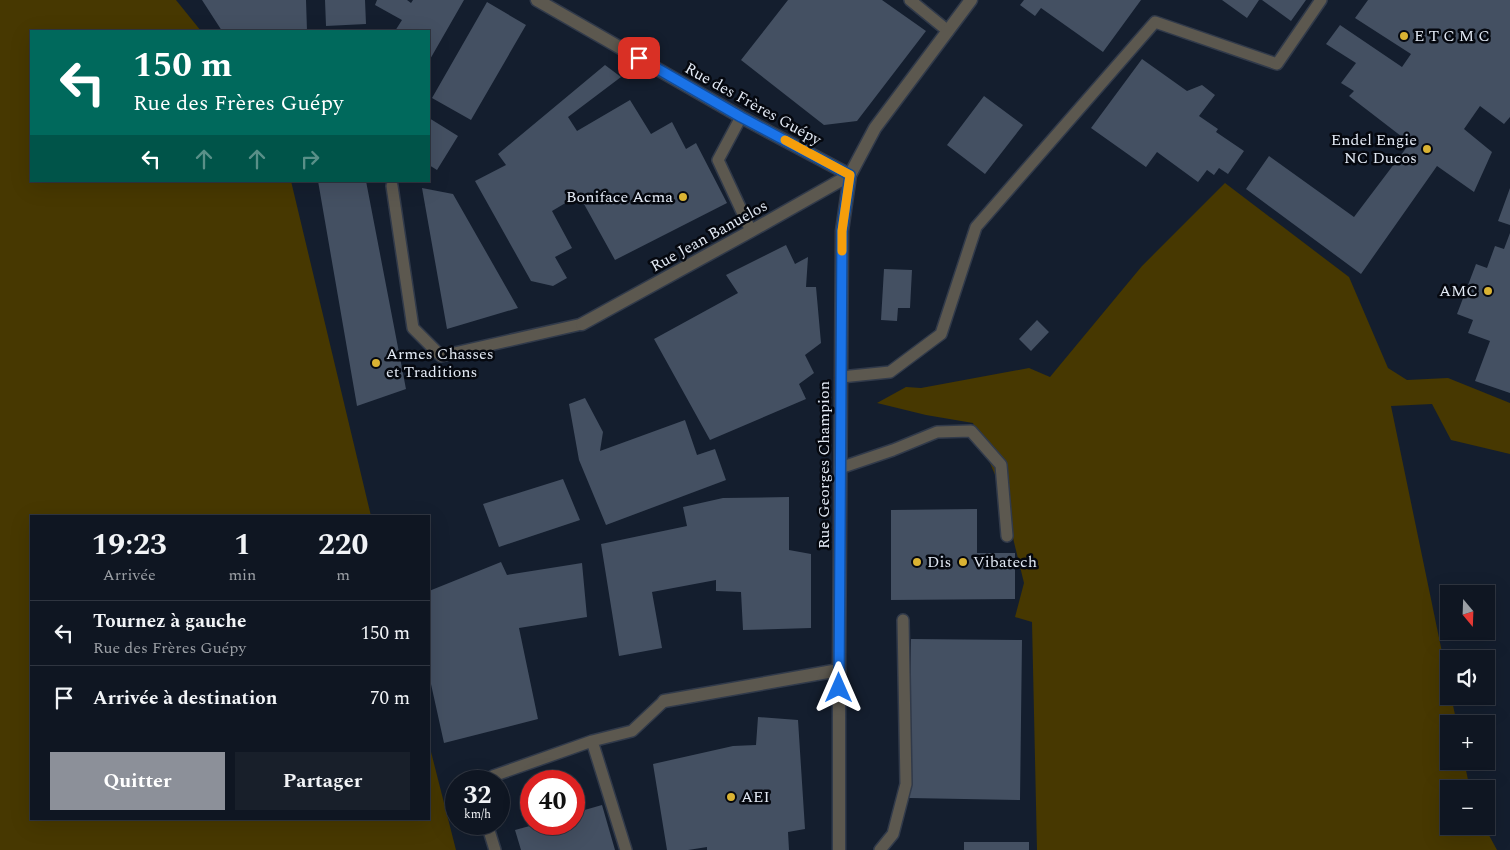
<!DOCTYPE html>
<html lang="fr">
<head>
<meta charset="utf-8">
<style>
  :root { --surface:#0f1622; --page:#181f2a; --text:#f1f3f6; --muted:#9b9fa5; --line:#2f3540; --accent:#8c9099 }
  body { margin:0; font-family:Spectral,serif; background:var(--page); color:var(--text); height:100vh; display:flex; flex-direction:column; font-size:19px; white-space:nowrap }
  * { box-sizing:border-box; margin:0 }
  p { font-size:16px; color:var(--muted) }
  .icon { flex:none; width:28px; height:28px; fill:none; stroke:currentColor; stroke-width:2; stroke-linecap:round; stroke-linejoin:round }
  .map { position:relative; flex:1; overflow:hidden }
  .panel { position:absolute; left:30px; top:515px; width:400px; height:305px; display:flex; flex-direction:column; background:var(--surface); border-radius:0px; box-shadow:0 5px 20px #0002,0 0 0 1px var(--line) }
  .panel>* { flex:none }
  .banner { position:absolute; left:30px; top:30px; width:400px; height:152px; border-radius:0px; box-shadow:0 5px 20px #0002,0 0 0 1px var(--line); background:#00695c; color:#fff; overflow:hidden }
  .needle { width:32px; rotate:161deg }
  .tools { position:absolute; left:1440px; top:585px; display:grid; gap:10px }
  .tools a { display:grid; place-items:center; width:55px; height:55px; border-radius:0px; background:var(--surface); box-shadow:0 5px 20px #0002,0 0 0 1px var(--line); font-size:25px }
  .speed { position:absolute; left:445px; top:770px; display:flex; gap:10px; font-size:25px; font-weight:700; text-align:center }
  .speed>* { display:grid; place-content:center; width:65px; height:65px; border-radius:50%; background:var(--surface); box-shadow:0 5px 20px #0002,0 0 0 1px var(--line); line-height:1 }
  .speed small { font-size:12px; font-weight:400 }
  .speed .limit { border:8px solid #d22; background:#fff; color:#111 }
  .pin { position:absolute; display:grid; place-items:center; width:42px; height:42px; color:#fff; margin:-21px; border-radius:10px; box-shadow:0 2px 8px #0006 }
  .me { position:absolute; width:55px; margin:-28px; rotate:0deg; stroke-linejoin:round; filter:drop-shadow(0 0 4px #0008) }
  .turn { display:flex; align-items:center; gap:18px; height:105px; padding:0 20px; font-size:22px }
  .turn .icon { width:65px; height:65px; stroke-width:2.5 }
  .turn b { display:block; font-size:35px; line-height:42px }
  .lanes { display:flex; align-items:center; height:48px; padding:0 20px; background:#0003; justify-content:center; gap:25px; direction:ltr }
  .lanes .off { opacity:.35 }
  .eta { display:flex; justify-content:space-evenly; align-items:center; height:85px; text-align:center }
  .eta b { font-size:30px; font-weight:700; line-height:35px }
  .action { display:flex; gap:10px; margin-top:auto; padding:10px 20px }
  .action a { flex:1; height:58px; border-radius:0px; background:var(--accent); color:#fff; font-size:20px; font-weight:700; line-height:58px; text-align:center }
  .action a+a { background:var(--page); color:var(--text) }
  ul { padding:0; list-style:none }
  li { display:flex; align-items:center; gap:15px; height:65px; padding:0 20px; border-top:1px solid var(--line) }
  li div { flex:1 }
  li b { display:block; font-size:19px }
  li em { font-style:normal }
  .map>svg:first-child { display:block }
  .green { fill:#473801 }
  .building { fill:#445062 }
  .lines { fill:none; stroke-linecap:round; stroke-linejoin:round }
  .service-casing { stroke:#313a4a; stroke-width:14 }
  .minor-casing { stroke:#313a4a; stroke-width:15 }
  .tertiary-casing { stroke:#313a4a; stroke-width:15 }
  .service { stroke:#5c584f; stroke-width:11 }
  .minor { stroke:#5c584f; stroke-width:12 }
  .tertiary { stroke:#5c584f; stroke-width:12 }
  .route-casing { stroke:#114b97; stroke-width:12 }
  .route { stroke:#1a73e8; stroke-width:9 }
  .slow { stroke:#f59e0b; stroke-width:9 }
  .poi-dot { fill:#dab333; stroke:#05080f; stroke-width:2 }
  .labels { text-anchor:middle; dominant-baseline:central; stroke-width:5; stroke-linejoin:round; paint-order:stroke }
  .poi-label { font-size:16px; fill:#e2e9f4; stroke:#05080f; text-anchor:start }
  .street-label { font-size:16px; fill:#e2e9f4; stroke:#05080f }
</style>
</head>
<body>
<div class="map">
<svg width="1510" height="850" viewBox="0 0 1510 850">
  <rect width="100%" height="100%" fill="#141e2e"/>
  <!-- green -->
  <path class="green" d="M 0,0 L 176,0 L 201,31 L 31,31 L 31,181 L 291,181 L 371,516 L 31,516 L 31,819 L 429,819 L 429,744 L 456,850 L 0,850 Z
    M 1225,183 L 1349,277 L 1388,368 L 1407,380 L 1448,378 L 1510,403 L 1510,454 L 1451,440 L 1432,404 L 1391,406 L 1449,686 L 1449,696 L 1451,696 L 1457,724 L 1449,724 L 1449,761 L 1464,761 L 1470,789 L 1449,789 L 1449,826 L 1484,826 L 1497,850 L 1037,850 L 1032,622 L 1015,617 L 1024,583 L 1001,489 L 973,423 L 926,415 L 877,403 L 906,387 L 921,388 L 1029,368 L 1050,377 L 1142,266 Z"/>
  <!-- building -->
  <path class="building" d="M 202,0 L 306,0 L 307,31 L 222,31 Z
    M 325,0 L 365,0 L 366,24 L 326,26 Z
    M 377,0 L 407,0 L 411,3 L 413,0 L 464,0 L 429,61 L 429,31 L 395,31 L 402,20 L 375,5 Z
    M 788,0 L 882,0 L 926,31 L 857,121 L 824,125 L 741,60 Z
    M 1024,0 L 1141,0 L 1103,52 L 1041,8 L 1035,16 L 1020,5 Z
    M 1222,0 L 1259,0 L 1247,18 Z
    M 1262,0 L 1306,0 L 1291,21 Z
    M 1368,0 L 1510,0 L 1510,117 L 1504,124 L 1480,106 L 1464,129 L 1492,152 L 1474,192 L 1437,166 L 1361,274 L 1246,189 L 1269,156 L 1354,217 L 1410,143 L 1349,96 L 1354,91 L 1341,83 L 1356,63 L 1326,44 L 1340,25 L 1402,67 L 1411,54 L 1355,18 Z
    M 487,2 L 526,25 L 471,120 L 432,98 Z
    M 1142,59 L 1187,91 L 1202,85 L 1215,95 L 1199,116 L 1218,129 L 1216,132 L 1244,151 L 1228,174 L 1219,168 L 1214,175 L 1207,170 L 1198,182 L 1157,152 L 1146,167 L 1091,128 Z
    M 605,65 L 621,77 L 568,117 L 577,131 L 630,100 L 651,134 L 672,122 L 686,149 L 696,143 L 727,203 L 615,260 L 579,195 L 552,211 L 572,248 L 555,257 L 567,278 L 553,286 L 531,281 L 475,181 L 506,165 L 498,154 Z
    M 984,96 L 1023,125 L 985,174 L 947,145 Z
    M 429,118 L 458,136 L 437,170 L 429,165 Z
    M 318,181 L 366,181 L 406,389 L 357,406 Z
    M 422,188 L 453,194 L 518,308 L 447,329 Z
    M 1510,188 L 1510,225 L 1498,221 Z
    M 1510,233 L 1510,393 L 1475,381 L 1490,341 L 1468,333 L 1473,320 L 1457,314 L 1476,264 L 1487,268 L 1495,246 L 1504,249 Z
    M 786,245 L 795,264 L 808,257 L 806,287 L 816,287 L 821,343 L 805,355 L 814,373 L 799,384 L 806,399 L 710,440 L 654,339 L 738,293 L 726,275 Z
    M 884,269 L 912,270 L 910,308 L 898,308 L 897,321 L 881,320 Z
    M 1037,320 L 1049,332 L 1031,351 L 1019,339 Z
    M 585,398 L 603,432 L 600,451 L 685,420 L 697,455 L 715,449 L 726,480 L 606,525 L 579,460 L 569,404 Z
    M 563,479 L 580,520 L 499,547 L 483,504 Z
    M 789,497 L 789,550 L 811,554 L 811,628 L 743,630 L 741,592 L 716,591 L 716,580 L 652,592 L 662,648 L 619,656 L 601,544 L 687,526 L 683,507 L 723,498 Z
    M 977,509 L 977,553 L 1015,553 L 1015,599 L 891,600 L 891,510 Z
    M 501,562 L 507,575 L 582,563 L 587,617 L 519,628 L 538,719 L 444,743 L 429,675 L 429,591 Z
    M 911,639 L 1022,640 L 1020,800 L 909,798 Z
    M 758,717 L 798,720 L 805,829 L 788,832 L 789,850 L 707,850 L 707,847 L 688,850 L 667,850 L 653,764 L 733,746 L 756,745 Z
    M 602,805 L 615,850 L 521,850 L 515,830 L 537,824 L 574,824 L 574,813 Z
    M 964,842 L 1029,842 L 1029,850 L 964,850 Z"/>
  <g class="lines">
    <defs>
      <path id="service" d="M 910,0 L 948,31
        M 741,117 L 718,160 L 751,231
        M 392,186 L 413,328 L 441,356 L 582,324
        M 841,377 L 890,372 L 941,334 L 976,227 L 1155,22 L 1277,64 L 1321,0
        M 840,468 L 893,450 L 937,432 L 971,431 L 1001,465 L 1007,536
        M 490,781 L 493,776 L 592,741
        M 487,824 L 495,850
        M 626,850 L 592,741 L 632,731 L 664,701
        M 880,850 L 893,834 L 906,784 L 903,620"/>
      <path id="minor" d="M 537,0 L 741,117 L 850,175
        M 582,324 L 751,231 L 850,175
        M 664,701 L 839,670"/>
      <path id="tertiary" d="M 839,850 L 839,670 L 842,231 L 850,175 L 875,128 L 971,0"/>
    </defs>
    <!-- service casing -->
    <use href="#service" class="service-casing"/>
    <!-- minor casing -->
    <use href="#minor" class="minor-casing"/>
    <!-- tertiary casing -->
    <use href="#tertiary" class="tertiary-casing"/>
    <!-- service -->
    <use href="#service" class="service"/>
    <!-- minor -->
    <use href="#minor" class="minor"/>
    <!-- tertiary -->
    <use href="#tertiary" class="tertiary"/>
  </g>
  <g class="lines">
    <defs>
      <path id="route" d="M 639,58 L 741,117 L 850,175 L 842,231 L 839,688"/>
    </defs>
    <!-- route casing -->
    <use href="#route" class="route-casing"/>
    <!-- route -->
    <use href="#route" class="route"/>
    <!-- slow -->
    <path class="slow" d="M 785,140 L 850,175 L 842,231 L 842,251"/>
  </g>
  <!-- markers -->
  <g class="poi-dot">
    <circle cx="1404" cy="36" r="5"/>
    <circle cx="1427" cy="149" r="5"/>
    <circle cx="683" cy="197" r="5"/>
    <circle cx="1488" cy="291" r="5"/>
    <circle cx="376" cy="363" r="5"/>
    <circle cx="917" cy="562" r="5"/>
    <circle cx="963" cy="562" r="5"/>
    <circle cx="731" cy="797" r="5"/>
  </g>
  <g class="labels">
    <!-- poi labels -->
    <g class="poi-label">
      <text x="1414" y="36">E T C M C</text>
      <text x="1417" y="140" text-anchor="end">Endel Engie<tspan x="1417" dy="18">NC Ducos</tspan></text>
      <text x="673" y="197" text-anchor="end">Boniface Acma</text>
      <text x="1478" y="291" text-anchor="end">AMC</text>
      <text x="386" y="354">Armes Chasses<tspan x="386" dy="18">et Traditions</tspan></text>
      <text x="927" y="562">Dis</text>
      <text x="973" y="562">Vibatech</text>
      <text x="741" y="797">AEI</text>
    </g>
    <!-- street labels -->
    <g class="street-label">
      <text transform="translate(753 104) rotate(29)">Rue des Frères Guépy</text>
      <text transform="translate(709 236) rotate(-29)">Rue Jean Banuelos</text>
      <text transform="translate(824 465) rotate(-90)">Rue Georges Champion</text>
    </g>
  </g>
</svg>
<div class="tools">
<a><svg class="needle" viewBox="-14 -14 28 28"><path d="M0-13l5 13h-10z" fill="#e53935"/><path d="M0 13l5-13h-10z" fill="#9b9fa5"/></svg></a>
<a><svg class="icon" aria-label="sound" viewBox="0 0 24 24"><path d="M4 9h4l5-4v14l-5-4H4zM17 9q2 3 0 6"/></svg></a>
<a>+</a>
<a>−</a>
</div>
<div class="speed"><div>32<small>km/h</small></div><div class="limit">40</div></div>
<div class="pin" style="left:639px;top:58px;background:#d93025"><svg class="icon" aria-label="arrive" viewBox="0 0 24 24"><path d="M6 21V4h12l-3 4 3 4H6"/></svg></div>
<svg class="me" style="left:839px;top:688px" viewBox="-20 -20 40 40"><path d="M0-17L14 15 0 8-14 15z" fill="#1a73e8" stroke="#fff" stroke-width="4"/></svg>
<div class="banner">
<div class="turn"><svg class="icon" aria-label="left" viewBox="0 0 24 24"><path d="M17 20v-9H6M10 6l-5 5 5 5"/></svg><div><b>150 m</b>Rue des Frères Guépy</div></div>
<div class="lanes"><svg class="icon" aria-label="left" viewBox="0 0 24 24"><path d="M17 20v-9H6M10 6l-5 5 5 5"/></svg><svg class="icon off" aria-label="ahead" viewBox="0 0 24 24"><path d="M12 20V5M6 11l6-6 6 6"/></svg><svg class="icon off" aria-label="ahead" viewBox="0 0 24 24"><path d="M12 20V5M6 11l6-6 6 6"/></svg><svg class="icon off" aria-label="right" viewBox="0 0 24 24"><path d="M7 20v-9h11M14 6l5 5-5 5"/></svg></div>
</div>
<section class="panel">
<div class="eta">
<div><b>19:23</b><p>Arrivée</p></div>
<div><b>1</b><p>min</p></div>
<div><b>220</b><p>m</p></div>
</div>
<ul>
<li><svg class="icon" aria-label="left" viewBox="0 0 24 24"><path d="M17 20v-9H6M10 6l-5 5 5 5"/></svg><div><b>Tournez à gauche</b><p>Rue des Frères Guépy</p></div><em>150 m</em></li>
<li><svg class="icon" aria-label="arrive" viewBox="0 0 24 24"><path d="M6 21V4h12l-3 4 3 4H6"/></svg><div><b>Arrivée à destination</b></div><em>70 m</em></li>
</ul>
<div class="action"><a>Quitter</a><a>Partager</a></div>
</section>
</div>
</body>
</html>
